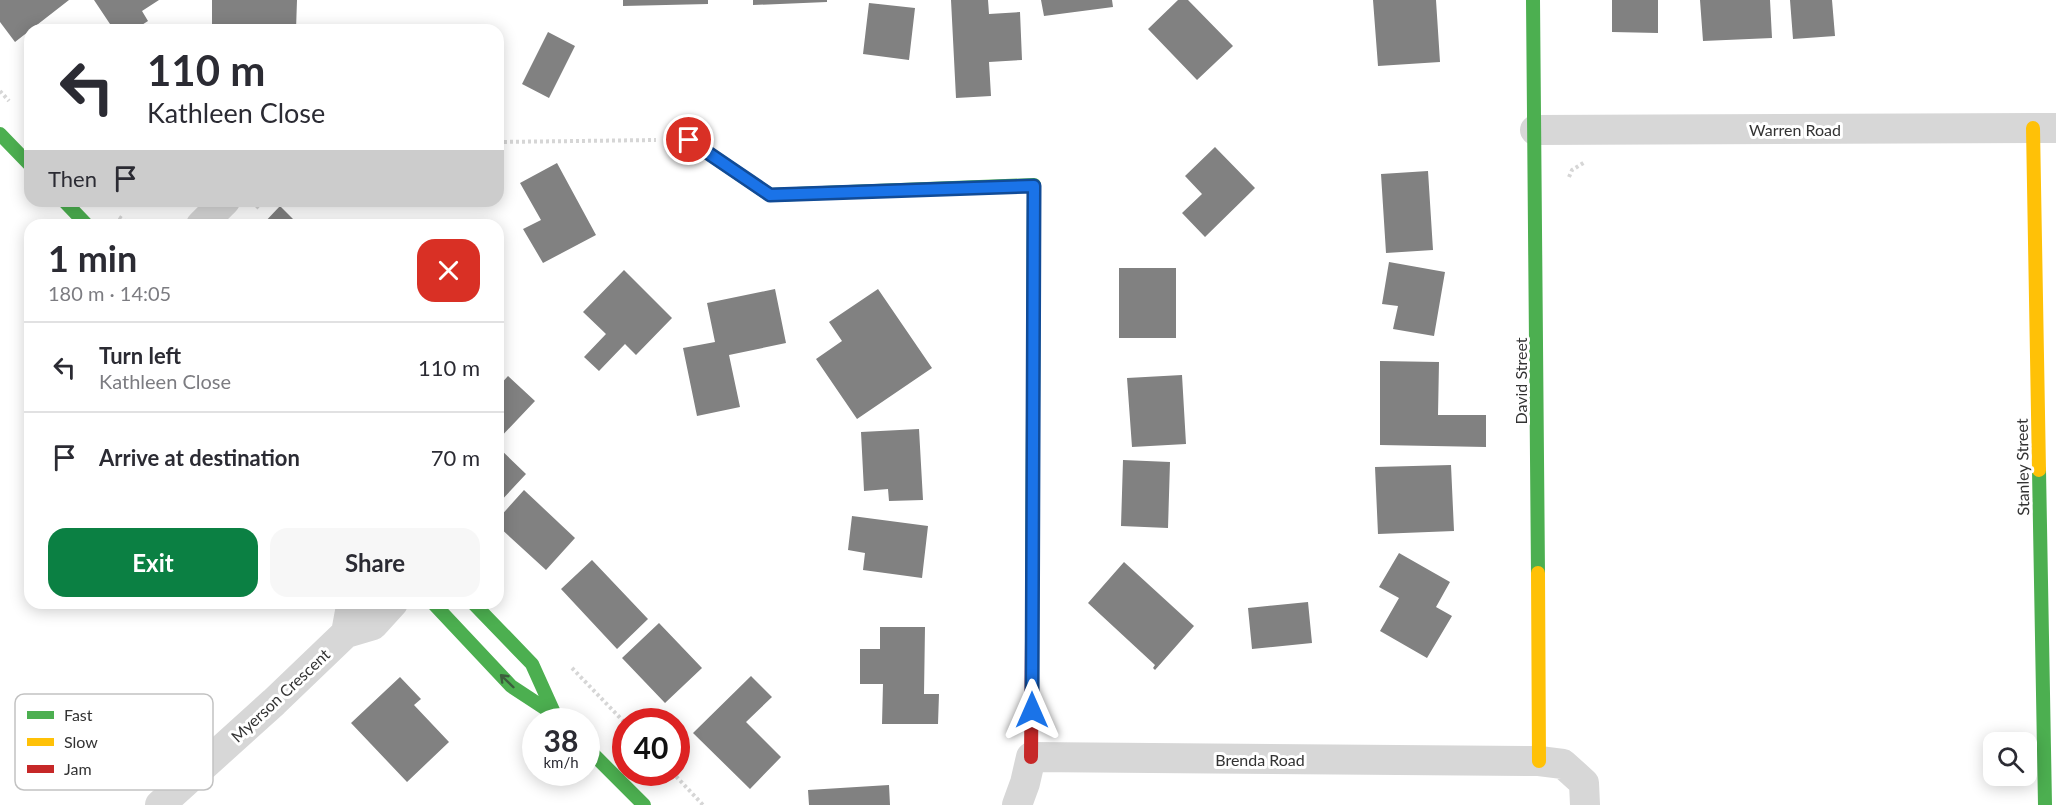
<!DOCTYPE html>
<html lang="en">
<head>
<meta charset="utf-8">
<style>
  :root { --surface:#fff; --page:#f7f7f7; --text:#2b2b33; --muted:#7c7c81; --line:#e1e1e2; --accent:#0b8043 }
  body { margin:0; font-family:Lato,sans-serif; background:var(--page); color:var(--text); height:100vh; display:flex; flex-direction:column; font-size:22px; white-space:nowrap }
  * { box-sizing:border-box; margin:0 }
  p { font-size:20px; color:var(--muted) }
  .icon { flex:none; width:33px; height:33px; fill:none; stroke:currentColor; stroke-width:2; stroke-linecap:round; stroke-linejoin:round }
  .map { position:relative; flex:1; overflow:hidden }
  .side { position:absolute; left:24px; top:219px; width:480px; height:390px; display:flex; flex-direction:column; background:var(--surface); border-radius:18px; box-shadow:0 3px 15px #0003 }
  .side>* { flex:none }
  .banner { position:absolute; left:24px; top:24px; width:480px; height:183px; border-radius:18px; box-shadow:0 3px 15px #0003; background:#fff; color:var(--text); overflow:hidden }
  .buttons { position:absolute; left:1983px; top:732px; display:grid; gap:12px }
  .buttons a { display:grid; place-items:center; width:54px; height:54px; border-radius:12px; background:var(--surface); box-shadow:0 3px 15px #0003; font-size:30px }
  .speed { position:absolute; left:522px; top:708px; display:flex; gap:12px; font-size:30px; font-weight:700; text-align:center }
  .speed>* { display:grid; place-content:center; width:78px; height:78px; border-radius:50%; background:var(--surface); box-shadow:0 3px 15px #0003; line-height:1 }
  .speed small { font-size:15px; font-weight:400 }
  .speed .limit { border:9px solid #d22; background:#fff; color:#111 }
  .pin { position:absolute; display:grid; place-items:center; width:51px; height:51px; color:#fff; margin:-26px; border:3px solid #fff; border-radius:50%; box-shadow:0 2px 6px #0007 }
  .me { position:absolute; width:66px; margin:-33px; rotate:0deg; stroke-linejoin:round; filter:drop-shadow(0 0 4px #0008) }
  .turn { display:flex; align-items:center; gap:21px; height:126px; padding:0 24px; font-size:27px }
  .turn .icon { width:78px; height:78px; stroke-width:2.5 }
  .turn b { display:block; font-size:42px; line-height:51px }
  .then { display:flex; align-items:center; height:57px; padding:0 24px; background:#0003; gap:12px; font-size:22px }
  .round { display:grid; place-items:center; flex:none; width:63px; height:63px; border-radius:18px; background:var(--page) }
  .overview { display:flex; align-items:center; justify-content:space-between; height:102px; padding:0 24px }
  h1 { font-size:36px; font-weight:700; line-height:45px }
  .primary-button { display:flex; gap:12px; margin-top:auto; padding:12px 24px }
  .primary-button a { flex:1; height:69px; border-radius:18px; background:var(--accent); color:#fff; font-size:24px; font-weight:700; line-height:69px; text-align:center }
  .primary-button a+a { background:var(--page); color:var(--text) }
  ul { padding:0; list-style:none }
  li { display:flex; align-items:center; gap:18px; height:90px; padding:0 24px; border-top:2px solid var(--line) }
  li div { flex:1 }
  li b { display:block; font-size:22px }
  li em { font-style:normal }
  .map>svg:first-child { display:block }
  .building { fill:#818181 }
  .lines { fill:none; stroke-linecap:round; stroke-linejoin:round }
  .path { stroke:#d6d6d6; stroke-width:4; stroke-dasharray:3 3; stroke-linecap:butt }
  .street { stroke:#d7d7d7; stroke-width:30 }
  .fast { stroke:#4caf50; stroke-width:14 }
  .slow { stroke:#ffc107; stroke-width:14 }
  .jam { stroke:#c62828; stroke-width:14 }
  .oneway { stroke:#3c5e3d }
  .route-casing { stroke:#114b97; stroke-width:15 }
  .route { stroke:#1a73e8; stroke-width:10 }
  .labels { text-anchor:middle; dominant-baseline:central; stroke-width:6; stroke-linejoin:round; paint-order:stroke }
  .street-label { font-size:16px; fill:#333; stroke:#fff }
  .key { fill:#fff; stroke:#c2c2c2; stroke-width:1.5 }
  .key-label { font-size:16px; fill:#333 }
</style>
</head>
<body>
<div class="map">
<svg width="2056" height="805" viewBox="0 0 2056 805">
  <rect width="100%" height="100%" fill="#fff"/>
  <!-- building -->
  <path class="building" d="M 0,0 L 69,0 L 15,42 L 0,22 Z
    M 94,0 L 159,0 L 142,11 L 148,21 L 134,30 L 114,30 Z
    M 212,0 L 297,0 L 296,30 L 212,30 Z
    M 623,0 L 708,0 L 708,4 L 623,6 Z
    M 753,0 L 827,0 L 827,2 L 753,5 Z
    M 951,0 L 988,0 L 989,14 L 1020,12 L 1022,60 L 989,62 L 991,96 L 956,98 Z
    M 1041,0 L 1112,0 L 1113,7 L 1044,16 Z
    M 1178,0 L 1188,0 L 1233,46 L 1197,80 L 1148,29 Z
    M 1373,0 L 1436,0 L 1440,62 L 1378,66 Z
    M 1612,0 L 1658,0 L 1658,33 L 1612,32 Z
    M 1700,0 L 1770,0 L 1772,38 L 1703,41 Z
    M 1790,0 L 1832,0 L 1835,36 L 1793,39 Z
    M 869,3 L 915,8 L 909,60 L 863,54 Z
    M 548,32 L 575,46 L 549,98 L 522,84 Z
    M 1215,147 L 1255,188 L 1205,237 L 1182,213 L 1202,194 L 1185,176 Z
    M 557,163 L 596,235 L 543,263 L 523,229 L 541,220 L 520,183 Z
    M 1428,171 L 1433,250 L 1386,253 L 1381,174 Z
    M 280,206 L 299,225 L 262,225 Z
    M 1389,262 L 1445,272 L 1434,336 L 1393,329 L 1398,306 L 1382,304 Z
    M 1119,268 L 1176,268 L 1176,338 L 1119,338 Z
    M 624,270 L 672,318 L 636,355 L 625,344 L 599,371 L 584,357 L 606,334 L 583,312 Z
    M 775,289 L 786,343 L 729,355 L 740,407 L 697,416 L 683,348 L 715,342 L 707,303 Z
    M 878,289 L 932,368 L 857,419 L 816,359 L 842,341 L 829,322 Z
    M 1380,361 L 1439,362 L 1438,415 L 1486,415 L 1486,447 L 1380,445 Z
    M 1182,375 L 1186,444 L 1132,447 L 1127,378 Z
    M 508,376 L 535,401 L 498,440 L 498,387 Z
    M 919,429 L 923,500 L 889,501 L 888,489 L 864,491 L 861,432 Z
    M 498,447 L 526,474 L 498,504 Z
    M 1123,460 L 1170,462 L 1168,528 L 1121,526 Z
    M 1451,465 L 1454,531 L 1378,534 L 1375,467 Z
    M 524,490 L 575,538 L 546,570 L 498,526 L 498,519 Z
    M 852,516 L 928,526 L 922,578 L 863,570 L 865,553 L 848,550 Z
    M 1399,553 L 1450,582 L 1436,607 L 1452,616 L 1427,658 L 1380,631 L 1399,598 L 1379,587 Z
    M 592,560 L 648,619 L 617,649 L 561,589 Z
    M 1124,562 L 1194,626 L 1155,670 L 1153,668 L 1155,665 L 1088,603 Z
    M 1308,602 L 1312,643 L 1252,649 L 1248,608 Z
    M 659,623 L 702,668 L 665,703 L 622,658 Z
    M 880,627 L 925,627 L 924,694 L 939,694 L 938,724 L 882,724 L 883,684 L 860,684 L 860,649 L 880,649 Z
    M 751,676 L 772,697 L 746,722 L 781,757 L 750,789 L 693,733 Z
    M 400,677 L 421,699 L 414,705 L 449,742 L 407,782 L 351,723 Z
    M 889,785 L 890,805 L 809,805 L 808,790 Z"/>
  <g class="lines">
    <!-- path -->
    <path class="path" d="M 0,91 L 9,101
      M 498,142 L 656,140
      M 1569,177 L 1572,170 L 1585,162
      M 256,208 L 263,201
      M 119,217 L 131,225
      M 572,668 L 626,724
      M 672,772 L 703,805"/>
    <!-- street -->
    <path class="street" d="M 1535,130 L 2056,128
      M 201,225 L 225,201
      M 346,633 L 351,606 L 354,603
      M 160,805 L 274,702 L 346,633 L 373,625 L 393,603
      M 1017,805 L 1025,783 L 1031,757 L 1539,761 L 1563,764 L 1584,783 L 1585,805"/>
    <!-- fast -->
    <path class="fast" d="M 1533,0 L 1538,573
      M 0,134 L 30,165
      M 689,140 L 770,195 L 1034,185 L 1032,641
      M 64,201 L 87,225
      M 2039,470 L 2045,805
      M 433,603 L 511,686 L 555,715 L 561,722
      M 473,603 L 532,664 L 555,715
      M 586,747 L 644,805"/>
    <!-- slow -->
    <path class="slow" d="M 2033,128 L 2039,470
      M 1538,573 L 1539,761"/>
    <!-- jam -->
    <path class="jam" d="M 1031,757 L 1032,641"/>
  </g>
  <!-- one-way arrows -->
  <defs><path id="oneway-shaft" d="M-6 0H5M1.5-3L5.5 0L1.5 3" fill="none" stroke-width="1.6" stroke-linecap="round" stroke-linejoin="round" transform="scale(1.5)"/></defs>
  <use class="oneway" href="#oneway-shaft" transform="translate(507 681) rotate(-136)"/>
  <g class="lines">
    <defs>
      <path id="route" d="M 689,140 L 770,195 L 1034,186 L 1032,710"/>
    </defs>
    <!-- route casing -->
    <use href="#route" class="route-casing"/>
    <!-- route -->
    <use href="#route" class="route"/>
  </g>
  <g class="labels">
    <!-- street labels -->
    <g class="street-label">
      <text x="1795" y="129">Warren Road</text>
      <text transform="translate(1520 381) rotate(-90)">David Street</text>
      <text transform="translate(2022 467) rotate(-91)">Stanley Street</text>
      <text transform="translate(280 695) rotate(-43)">Myerson Crescent</text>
      <text x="1260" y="759">Brenda Road</text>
    </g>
  </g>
  <!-- legend -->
  <rect x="15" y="694" width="198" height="96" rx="9" class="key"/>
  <rect x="27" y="711" width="27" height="8" fill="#4caf50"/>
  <rect x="27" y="738" width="27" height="8" fill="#ffc107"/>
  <rect x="27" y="765" width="27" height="8" fill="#c62828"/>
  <g class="key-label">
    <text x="64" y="721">Fast</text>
    <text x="64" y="748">Slow</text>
    <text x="64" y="775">Jam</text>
  </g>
</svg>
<div class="buttons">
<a><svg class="icon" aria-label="search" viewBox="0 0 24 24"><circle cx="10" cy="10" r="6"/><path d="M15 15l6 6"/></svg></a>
</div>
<div class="speed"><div>38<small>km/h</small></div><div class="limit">40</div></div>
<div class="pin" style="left:689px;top:140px;background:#d93025"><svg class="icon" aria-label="arrive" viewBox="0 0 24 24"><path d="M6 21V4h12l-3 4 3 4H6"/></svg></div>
<svg class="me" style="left:1032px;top:710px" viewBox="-20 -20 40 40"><path d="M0-17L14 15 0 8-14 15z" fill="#1a73e8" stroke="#fff" stroke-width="4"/></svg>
<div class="banner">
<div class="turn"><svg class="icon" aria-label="left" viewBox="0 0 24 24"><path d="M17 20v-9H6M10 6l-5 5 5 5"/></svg><div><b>110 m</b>Kathleen Close</div></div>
<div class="then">Then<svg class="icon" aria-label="arrive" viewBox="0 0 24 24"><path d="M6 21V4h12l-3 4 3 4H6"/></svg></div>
</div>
<section class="side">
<div class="overview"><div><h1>1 min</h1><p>180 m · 14:05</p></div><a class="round" style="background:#d93025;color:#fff"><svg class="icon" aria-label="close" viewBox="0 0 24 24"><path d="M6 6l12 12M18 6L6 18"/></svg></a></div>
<ul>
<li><svg class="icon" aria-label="left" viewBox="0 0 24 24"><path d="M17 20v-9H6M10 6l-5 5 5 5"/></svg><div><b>Turn left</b><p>Kathleen Close</p></div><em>110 m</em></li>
<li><svg class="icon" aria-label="arrive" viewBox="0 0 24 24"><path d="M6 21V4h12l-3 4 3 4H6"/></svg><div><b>Arrive at destination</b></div><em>70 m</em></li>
</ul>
<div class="primary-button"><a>Exit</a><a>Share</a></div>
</section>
</div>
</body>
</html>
